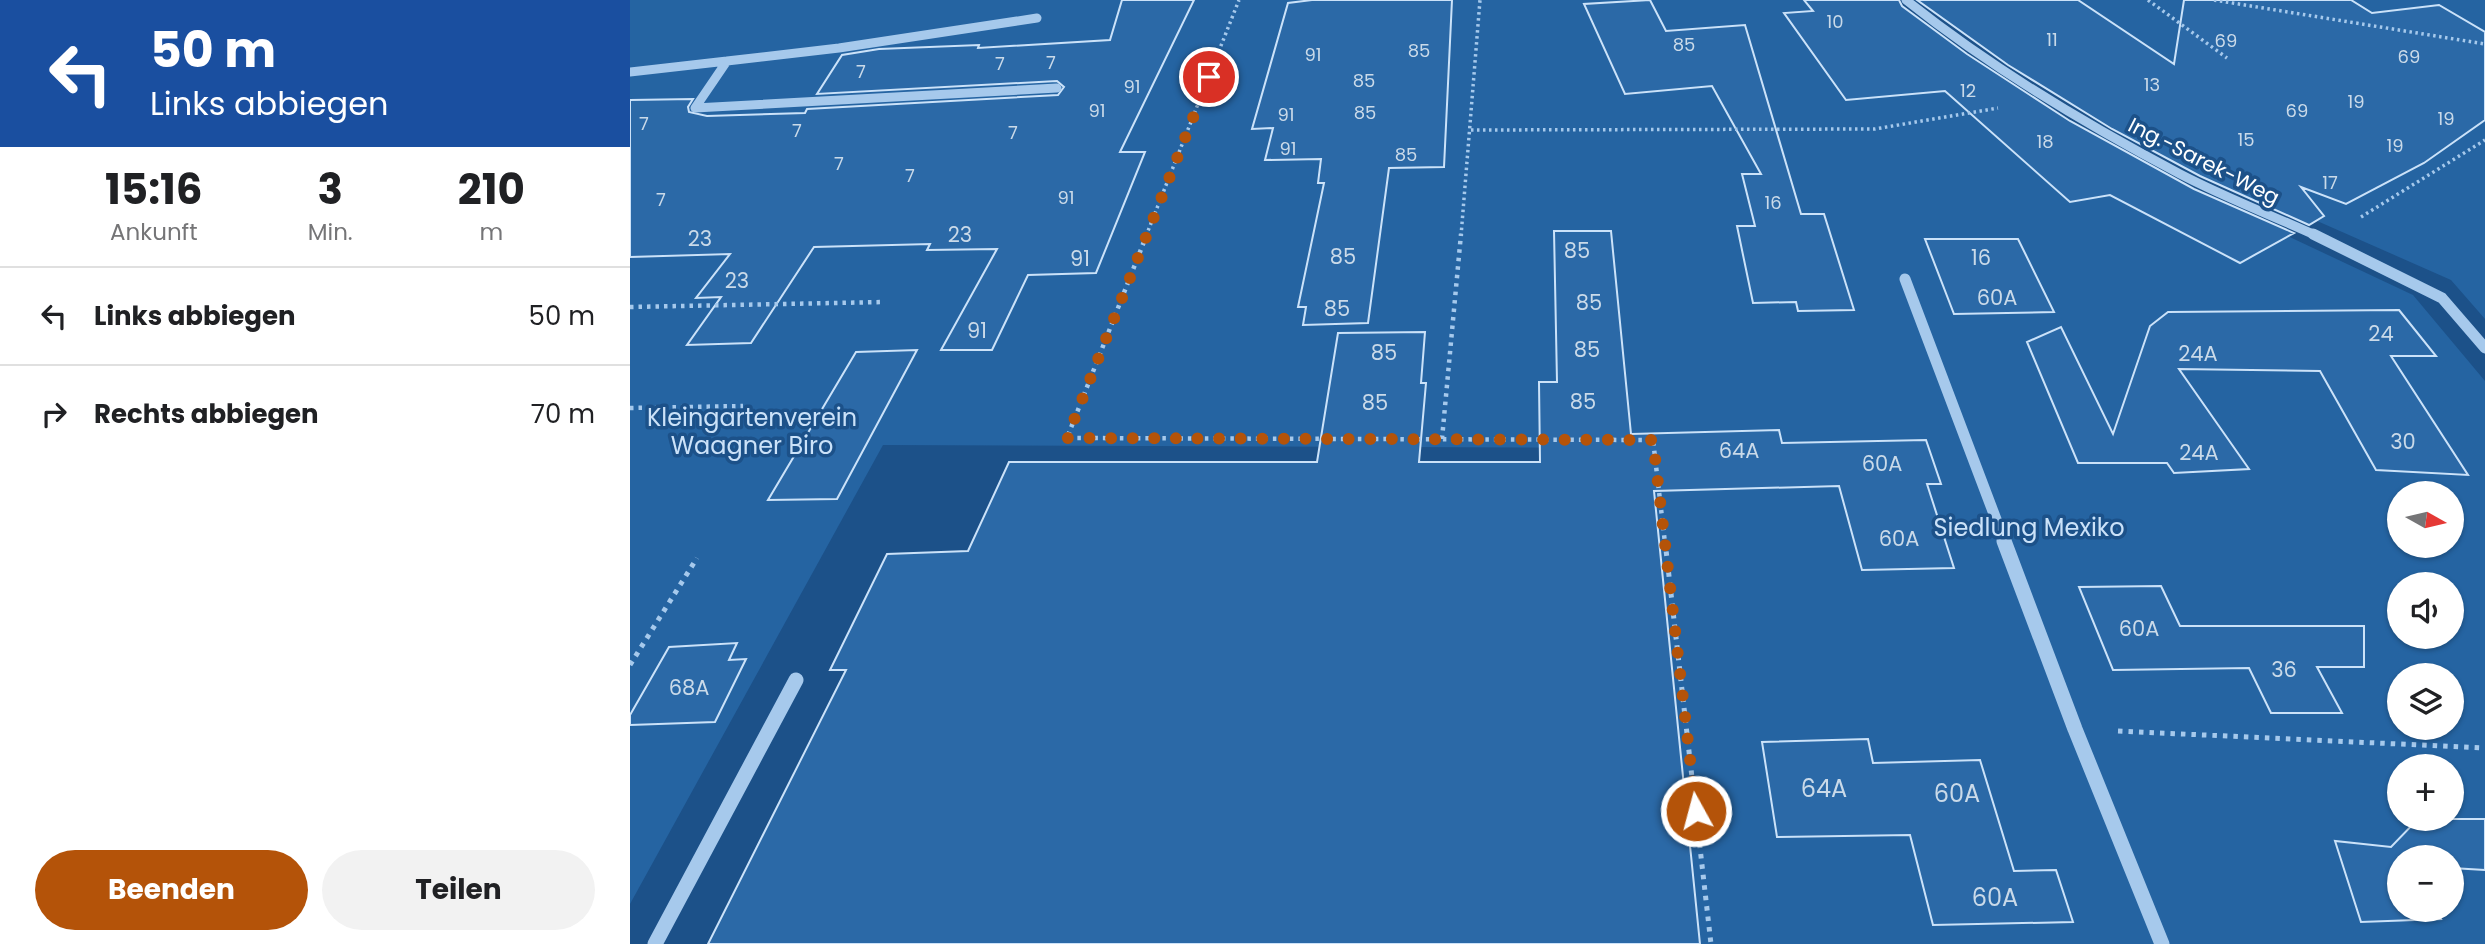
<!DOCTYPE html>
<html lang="de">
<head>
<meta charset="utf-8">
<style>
  :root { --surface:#fff; --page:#f2f2f2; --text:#202124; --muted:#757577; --line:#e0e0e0; --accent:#b45309 }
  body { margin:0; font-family:Poppins,sans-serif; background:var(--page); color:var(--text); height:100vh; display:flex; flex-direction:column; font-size:26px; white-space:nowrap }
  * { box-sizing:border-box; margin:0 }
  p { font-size:23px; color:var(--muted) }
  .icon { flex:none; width:38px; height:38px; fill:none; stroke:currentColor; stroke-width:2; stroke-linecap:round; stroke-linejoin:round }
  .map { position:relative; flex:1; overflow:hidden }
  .side { display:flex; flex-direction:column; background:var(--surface); width:630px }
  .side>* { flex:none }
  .banner { background:#1a4fa0; color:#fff; overflow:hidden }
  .needle { width:46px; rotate:98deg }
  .controls { position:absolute; left:1757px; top:481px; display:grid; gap:14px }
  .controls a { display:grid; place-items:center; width:77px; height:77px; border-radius:50%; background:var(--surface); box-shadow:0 2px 5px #0004; font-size:35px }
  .pin { position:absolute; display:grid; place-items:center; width:60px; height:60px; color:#fff; margin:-30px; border:4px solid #fff; border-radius:50%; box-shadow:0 2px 7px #0007 }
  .me { position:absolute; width:77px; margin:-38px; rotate:353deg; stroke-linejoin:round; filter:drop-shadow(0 0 5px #0008) }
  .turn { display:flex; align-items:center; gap:24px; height:147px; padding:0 35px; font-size:32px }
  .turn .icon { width:91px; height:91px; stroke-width:2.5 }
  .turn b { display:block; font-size:49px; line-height:60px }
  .eta { display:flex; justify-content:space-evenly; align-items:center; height:119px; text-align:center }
  .eta b { font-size:42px; font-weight:700; line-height:49px }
  .cta { display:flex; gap:14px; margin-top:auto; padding:14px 35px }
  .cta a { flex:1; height:80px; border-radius:42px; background:var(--accent); color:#fff; font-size:28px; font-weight:700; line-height:80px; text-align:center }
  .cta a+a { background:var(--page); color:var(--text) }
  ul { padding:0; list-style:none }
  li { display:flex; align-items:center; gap:21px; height:98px; padding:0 35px; border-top:2px solid var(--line) }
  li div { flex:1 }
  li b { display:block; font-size:26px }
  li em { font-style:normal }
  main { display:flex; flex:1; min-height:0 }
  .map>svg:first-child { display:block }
  .green { fill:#2564a2; fill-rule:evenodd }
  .building { fill:#2b69a7; stroke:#cbe2f9; stroke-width:2 }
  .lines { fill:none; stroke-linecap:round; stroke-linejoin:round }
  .path-far2 { stroke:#a6c9ec; stroke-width:3.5; stroke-dasharray:2.5 3.5; stroke-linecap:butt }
  .path-far1 { stroke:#a6c9ec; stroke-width:4.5; stroke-dasharray:3.5 5; stroke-linecap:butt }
  .path { stroke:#a6c9ec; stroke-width:5; stroke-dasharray:4.5 6; stroke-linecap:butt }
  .minor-far2 { stroke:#a6c9ec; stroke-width:9 }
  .minor-far1 { stroke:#a6c9ec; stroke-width:11 }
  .minor { stroke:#a6c9ec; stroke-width:15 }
  .route { stroke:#b45309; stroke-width:12; stroke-dasharray:0 21.6 }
  .labels { text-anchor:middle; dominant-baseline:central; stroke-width:7; stroke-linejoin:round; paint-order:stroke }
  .far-number-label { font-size:18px; fill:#cadae9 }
  .far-street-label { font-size:21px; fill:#fff; stroke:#1c5189 }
  .number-label { font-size:21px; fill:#cadae9 }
  .park-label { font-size:24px; fill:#cbe2f9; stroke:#1c5189 }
  .near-number-label { font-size:24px; fill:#cadae9 }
</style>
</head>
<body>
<main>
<section class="side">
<div class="banner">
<div class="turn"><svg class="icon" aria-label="left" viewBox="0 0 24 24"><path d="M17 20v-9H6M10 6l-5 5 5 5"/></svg><div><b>50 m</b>Links abbiegen</div></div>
</div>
<div class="eta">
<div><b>15:16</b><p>Ankunft</p></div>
<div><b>3</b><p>Min.</p></div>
<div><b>210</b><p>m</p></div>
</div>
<ul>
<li><svg class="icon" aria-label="left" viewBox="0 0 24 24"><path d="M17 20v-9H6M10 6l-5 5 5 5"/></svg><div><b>Links abbiegen</b></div><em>50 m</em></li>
<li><svg class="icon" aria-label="right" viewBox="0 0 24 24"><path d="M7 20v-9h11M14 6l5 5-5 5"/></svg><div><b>Rechts abbiegen</b></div><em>70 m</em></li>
</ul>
<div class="cta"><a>Beenden</a><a>Teilen</a></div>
</section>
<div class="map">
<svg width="1855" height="944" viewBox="0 0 1855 944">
  <rect width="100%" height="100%" fill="#1c5189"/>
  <!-- green -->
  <path class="green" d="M 0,0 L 1257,0 L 1380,88 L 1547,184 L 1783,295 L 1855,381 L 1855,944 L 1070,944 L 1019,448 L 253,445 L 0,904 ZM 1769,494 L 1822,494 L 1822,546 L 1769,546 ZM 1769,584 L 1822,584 L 1822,637 L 1769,637 ZM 1769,676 L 1822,676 L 1822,728 L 1769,728 ZM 1769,766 L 1822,766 L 1822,819 L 1769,819 ZM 1769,858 L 1822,858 L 1822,910 L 1769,910 Z
    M 1298,0 L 1855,0 L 1855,319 L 1821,280 L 1556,163 Z"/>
  <!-- building -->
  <path class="building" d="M 492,0 L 564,0 L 490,152 L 515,152 L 466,273 L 398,275 L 362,350 L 311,350 L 367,249 L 297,250 L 300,244 L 184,247 L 121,343 L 57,345 L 91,297 L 66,298 L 100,254 L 0,257 L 0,100 L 63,99 L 58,107 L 59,112 L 77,116 L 175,113 L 177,109 L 428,95 L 434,87 L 427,81 L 187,94 L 212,55 L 249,49 L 349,45 L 348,48 L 480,40 Z
    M 682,0 L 822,0 L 814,167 L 759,168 L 738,323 L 673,325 L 676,307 L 668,307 L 694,183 L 688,183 L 691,159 L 635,160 L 643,128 L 622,129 L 658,3 Z
    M 1020,0 L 1036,31 L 1115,25 L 1171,214 L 1194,214 L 1224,310 L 1168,311 L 1166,302 L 1123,303 L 1107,226 L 1125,226 L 1112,174 L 1131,174 L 1082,86 L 995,94 L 954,4 Z
    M 1174,0 L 1269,0 L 1272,6 L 1337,54 L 1440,121 L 1564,189 L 1664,233 L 1610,263 L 1480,195 L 1440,202 L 1315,91 L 1216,100 L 1154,13 L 1183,11 Z
    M 1287,0 L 1448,0 L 1544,64 L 1554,0 L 1721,0 L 1742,13 L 1809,5 L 1855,32 L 1855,120 L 1794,163 L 1716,204 L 1671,187 L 1694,216 L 1679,225 L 1570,176 L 1482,129 L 1378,65 Z
    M 924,231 L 981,231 L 1001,434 L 1149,430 L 1152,443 L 1296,440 L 1311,484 L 1297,484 L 1324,568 L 1232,570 L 1209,486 L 1024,491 L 1070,944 L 78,944 L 216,670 L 200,670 L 257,554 L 338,551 L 379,462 L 687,462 L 708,333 L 795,332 L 791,383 L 796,383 L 789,462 L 910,462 L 909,382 L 927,382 Z
    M 1295,239 L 1388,239 L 1424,312 L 1324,314 Z
    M 1769,310 L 1806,356 L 1761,356 L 1838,475 L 1746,470 L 1690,371 L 1549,369 L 1619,469 L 1544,473 L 1537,463 L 1448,463 L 1397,342 L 1431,327 L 1483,434 L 1520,326 L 1538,312 Z
    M 287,350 L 207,499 L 138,500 L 226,352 Z
    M 1531,586 L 1550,626 L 1734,626 L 1734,667 L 1687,667 L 1712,713 L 1641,713 L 1619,668 L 1483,670 L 1449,587 Z
    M 107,643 L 99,660 L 116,659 L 85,722 L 0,725 L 0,715 L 39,647 Z
    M 1238,739 L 1243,763 L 1350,760 L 1384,871 L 1426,870 L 1443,922 L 1303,925 L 1280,835 L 1147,837 L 1132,742 Z
    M 1788,819 L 1855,819 L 1855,870 L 1822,868 L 1822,858 L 1769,858 L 1769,910 L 1806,910 L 1811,919 L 1731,922 L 1705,841 L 1761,847 Z"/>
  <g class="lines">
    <!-- path-far2 -->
    <path class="path-far2" d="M 1518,0 L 1597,58
      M 1584,0 L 1855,44
      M 841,130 L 1245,129 L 1368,108
      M 1731,217 L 1855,140
      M 516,236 L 609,0
      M 831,236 L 850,0"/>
    <!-- path-far1 -->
    <path class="path-far1" d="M 517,234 L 437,438 L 1023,440 L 1035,543
      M 0,307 L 253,302
      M 0,408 L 113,406
      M 812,439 L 831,234"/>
    <!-- path -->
    <path class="path" d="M 1035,541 L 1081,944
      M 0,665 L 67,558
      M 1488,731 L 1855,748"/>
    <!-- minor-far2 -->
    <path class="minor-far2" d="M 1276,0 C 1360,67 1455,124 1550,174 C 1594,197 1641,215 1687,236
      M 97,61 L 209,48 L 407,18
      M 0,72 L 97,61 L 65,108 L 427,88"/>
    <!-- minor-far1 -->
    <path class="minor-far1" d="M 1683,234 L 1812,298 L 1855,348
      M 1275,279 L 1375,543"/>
    <!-- minor -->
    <path class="minor" d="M 1374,541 L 1445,729 L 1532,944
      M 25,944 L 166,680"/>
  </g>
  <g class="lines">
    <!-- route -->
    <path class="route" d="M 579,77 L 437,438 L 1023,440 L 1066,811"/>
  </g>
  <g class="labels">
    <!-- far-number labels -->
    <g class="far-number-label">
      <text x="1205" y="21">10</text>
      <text x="1422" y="39">11</text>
      <text x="1596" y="40">69</text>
      <text x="1054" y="44">85</text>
      <text x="789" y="50">85</text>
      <text x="683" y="54">91</text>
      <text x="1779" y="56">69</text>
      <text x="421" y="62">7</text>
      <text x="370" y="63">7</text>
      <text x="231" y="71">7</text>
      <text x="734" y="80">85</text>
      <text x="1522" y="84">13</text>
      <text x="502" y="86">91</text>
      <text x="1338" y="90">12</text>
      <text x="1726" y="101">19</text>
      <text x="467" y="110">91</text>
      <text x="1667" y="110">69</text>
      <text x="735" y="112">85</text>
      <text x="656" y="114">91</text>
      <text x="1816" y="118">19</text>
      <text x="14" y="123">7</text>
      <text x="167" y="130">7</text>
      <text x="383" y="132">7</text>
      <text x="1616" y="139">15</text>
      <text x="1415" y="141">18</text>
      <text x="1765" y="145">19</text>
      <text x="658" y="148">91</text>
      <text x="776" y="154">85</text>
      <text x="209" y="163">7</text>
      <text x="280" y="175">7</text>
      <text x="1700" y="182">17</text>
      <text x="436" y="197">91</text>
      <text x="31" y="199">7</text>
      <text x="1143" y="202">16</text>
    </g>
    <!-- far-street labels -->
    <g class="far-street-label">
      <text transform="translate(1574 161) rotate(27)">Ing.-Sarek-Weg</text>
    </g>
    <!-- number labels -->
    <g class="number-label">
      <text x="330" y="234">23</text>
      <text x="70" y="238">23</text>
      <text x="947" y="250">85</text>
      <text x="713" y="256">85</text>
      <text x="1351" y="257">16</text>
      <text x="450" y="258">91</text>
      <text x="107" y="280">23</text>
      <text x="1367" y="297">60A</text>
      <text x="959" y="302">85</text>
      <text x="707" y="308">85</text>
      <text x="347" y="330">91</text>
      <text x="1751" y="333">24</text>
      <text x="957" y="349">85</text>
      <text x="754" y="352">85</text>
      <text x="1568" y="353">24A</text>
      <text x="953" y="401">85</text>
      <text x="745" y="402">85</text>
      <text x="1773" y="441">30</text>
      <text x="1109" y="450">64A</text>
      <text x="1569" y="452">24A</text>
      <text x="1252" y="463">60A</text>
      <text x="1269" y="538">60A</text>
      <text x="1509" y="628">60A</text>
      <text x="1654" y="669">36</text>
      <text x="59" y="687">68A</text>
    </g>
    <!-- park labels -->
    <g class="park-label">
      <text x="122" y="417">Kleingartenverein<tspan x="122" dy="28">Waagner Biro</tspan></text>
      <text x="1399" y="527">Siedlung Mexiko</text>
    </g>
    <!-- near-number labels -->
    <g class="near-number-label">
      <text x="1194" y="788">64A</text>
      <text x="1327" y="793">60A</text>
      <text x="1365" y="897">60A</text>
    </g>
  </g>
</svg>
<div class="controls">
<a><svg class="needle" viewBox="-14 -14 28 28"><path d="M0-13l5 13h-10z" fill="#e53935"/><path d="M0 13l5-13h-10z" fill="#757577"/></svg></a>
<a><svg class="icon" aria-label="sound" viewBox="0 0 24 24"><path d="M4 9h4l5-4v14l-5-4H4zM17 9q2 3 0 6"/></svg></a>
<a><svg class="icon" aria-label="layers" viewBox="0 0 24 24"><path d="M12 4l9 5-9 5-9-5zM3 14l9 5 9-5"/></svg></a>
<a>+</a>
<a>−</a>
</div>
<div class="pin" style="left:579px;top:77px;background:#d93025"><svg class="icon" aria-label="arrive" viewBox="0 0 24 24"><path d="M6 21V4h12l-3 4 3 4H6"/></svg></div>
<svg class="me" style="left:1066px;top:811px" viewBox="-20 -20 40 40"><circle r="17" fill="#b45309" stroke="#fff" stroke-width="3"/><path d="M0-11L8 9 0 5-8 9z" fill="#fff"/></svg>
</div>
</main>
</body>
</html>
